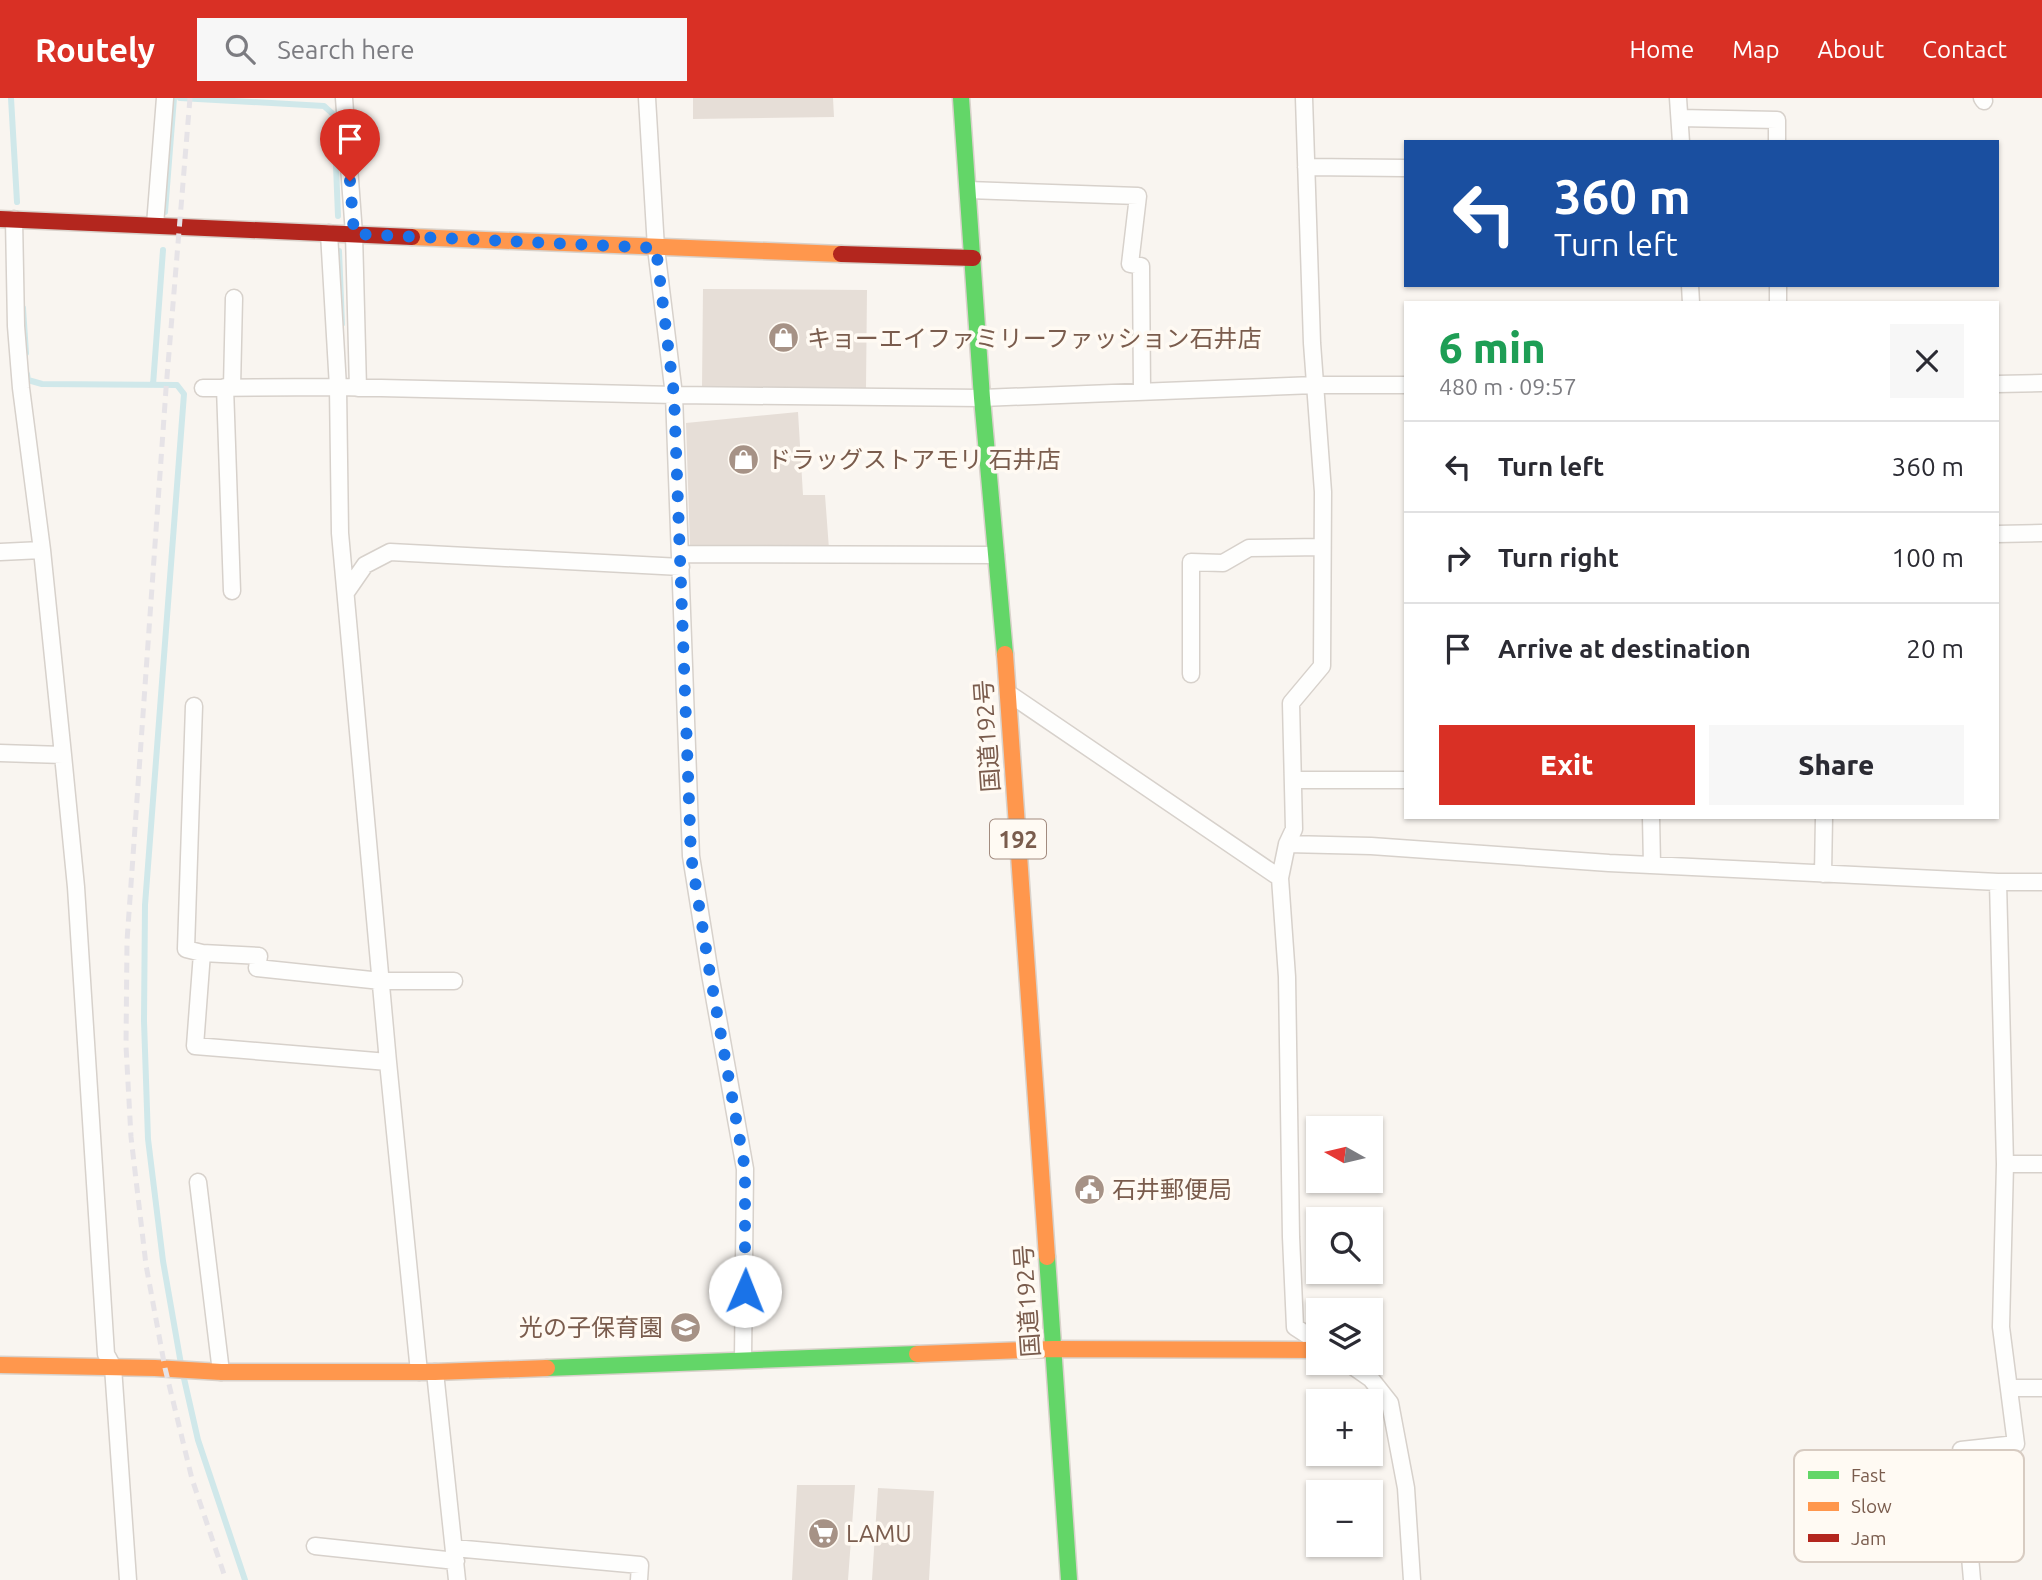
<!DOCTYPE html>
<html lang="en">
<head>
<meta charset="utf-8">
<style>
  :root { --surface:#fff; --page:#f7f7f7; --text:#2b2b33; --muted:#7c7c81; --line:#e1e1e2; --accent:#d93025 }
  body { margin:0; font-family:Ubuntu,"Noto Sans JP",sans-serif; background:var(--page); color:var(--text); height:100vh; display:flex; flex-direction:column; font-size:26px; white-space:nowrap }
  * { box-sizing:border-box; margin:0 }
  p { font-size:23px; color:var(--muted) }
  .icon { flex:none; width:38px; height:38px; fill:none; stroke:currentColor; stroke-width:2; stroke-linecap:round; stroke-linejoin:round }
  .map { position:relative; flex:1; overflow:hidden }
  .drawer { position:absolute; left:1404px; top:203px; width:595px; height:518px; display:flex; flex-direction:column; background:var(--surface); border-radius:0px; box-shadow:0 2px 5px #0004 }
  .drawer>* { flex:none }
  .banner { position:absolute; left:1404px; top:42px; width:595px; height:147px; border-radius:0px; box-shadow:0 2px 5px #0004; background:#1a4fa0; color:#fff; overflow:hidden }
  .needle { width:46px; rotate:278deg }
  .controls { position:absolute; left:1306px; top:1018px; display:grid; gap:14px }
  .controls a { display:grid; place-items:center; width:77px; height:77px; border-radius:0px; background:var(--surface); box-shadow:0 2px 5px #0004; font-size:35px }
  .pin { position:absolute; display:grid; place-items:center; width:60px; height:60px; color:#fff; margin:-72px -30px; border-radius:50% 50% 50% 0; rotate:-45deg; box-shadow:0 0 7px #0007 }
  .pin .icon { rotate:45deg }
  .me { position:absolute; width:77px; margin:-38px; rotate:1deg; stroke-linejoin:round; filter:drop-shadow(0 0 5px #0008) }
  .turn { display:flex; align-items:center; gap:24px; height:147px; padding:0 35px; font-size:32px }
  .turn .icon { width:91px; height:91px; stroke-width:2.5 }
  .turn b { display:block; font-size:49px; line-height:60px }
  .round { display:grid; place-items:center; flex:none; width:74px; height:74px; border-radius:0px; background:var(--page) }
  .headline { display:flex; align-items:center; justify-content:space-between; height:119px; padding:0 35px }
  h1 { font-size:42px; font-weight:800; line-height:52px; color:#1e9e55 }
  .primary-button { display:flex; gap:14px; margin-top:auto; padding:14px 35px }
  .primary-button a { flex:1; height:80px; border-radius:0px; background:var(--accent); color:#fff; font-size:28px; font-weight:800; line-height:80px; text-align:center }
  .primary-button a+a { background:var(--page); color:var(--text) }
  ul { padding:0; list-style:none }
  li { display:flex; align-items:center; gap:21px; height:91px; padding:0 35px; border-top:2px solid var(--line) }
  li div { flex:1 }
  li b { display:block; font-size:26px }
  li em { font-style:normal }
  header { display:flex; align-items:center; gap:42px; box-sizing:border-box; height:98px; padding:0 35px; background:var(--accent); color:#fff }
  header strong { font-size:33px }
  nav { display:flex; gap:38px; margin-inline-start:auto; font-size:24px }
  .search { width:490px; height:63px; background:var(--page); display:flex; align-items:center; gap:18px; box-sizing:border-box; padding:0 24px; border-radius:0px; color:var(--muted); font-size:26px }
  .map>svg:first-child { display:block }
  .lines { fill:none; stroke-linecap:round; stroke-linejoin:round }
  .stream { stroke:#d0e8ea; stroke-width:6 }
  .building { fill:#e6ded7 }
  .street-casing { stroke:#d7d1cb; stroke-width:19 }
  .fast-casing { stroke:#d9d2cb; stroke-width:19 }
  .slow-casing { stroke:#d9d2cb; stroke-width:19 }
  .jam-casing { stroke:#d9d2cb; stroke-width:19 }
  .street { stroke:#fefefd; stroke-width:16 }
  .fast { stroke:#63d668; stroke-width:16 }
  .slow { stroke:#ff974d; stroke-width:16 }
  .jam { stroke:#b3261e; stroke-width:16 }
  .rail { stroke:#e6e3e7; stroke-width:5; stroke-dasharray:10 7; stroke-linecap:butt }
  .route { stroke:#1a73e8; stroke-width:12; stroke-dasharray:0 21.6 }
  .labels { text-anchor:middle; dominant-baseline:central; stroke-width:7; stroke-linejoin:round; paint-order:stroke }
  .shield { fill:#fffaf3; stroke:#a28b7f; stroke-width:2 }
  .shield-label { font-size:23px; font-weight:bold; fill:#7a5c4d }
  .poi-label { font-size:24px; fill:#7a5c4d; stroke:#fffaf3; text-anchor:start }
  .street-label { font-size:24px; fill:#7a5c4d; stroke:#fffaf3 }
  .key { fill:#fffaf3; stroke:#d7cbc1; stroke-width:2 }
  .key-label { font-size:19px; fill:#7a5c4d }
</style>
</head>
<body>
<header>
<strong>Routely</strong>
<div class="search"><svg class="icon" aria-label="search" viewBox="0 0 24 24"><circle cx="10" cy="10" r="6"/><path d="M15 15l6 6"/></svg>Search here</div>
<nav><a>Home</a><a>Map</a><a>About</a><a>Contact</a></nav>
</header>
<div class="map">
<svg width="2042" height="1482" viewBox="0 0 2042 1482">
  <rect width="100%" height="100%" fill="#f9f5f0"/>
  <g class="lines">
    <!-- stream -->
    <path class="stream" d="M 11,0 L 17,104
      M 180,0 L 324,8 L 334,17 L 338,118
      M 165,114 L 174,0
      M 339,153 L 342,226
      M 23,210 L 26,255
      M 27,276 L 28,282 L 42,286 L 177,287 L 184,296 L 145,807 L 144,923 L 148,1041 L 163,1163 L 181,1266
      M 153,287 L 163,152
      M 183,1276 L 198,1342 L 245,1482"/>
  </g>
  <!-- building -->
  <path class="building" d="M 693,0 L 833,0 L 834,19 L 693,21 Z
    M 703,191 L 867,192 L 866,290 L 702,289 Z
    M 798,314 L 803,397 L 825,397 L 829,451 L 690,448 L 686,325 Z
    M 797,1387 L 855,1387 L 848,1482 L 792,1482 Z
    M 878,1390 L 934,1393 L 929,1482 L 872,1482 Z"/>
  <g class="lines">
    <defs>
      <path id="street" d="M 344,0 L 354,136 L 358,290
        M 647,0 L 656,150 L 674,297 L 691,758 L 710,876 L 745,1071 L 743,1261
        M 1304,0 L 1312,245 L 1323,394 L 1322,568 L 1291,605 L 1294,731 L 1287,746 L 1280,780 L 1287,879 L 1291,1139 L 1295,1229 L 1318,1244
        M 1678,0 L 1681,44
        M 1982,0 L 1984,3
        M 1680,20 L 1777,22 L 1777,44
        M 1306,69 L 1405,70
        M 968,92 L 1138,98 L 1130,166 L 1141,168 L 1142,293
        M 155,127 L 165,0
        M 329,135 L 338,289 L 340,435 L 388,964 L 419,1274
        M 1690,187 L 1691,205
        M 1778,187 L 1778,205
        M 1997,286 L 2042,285
        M 225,289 L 232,493
        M 232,289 L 234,200
        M 203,290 L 338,289 L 674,297 L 982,300 L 1315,287 L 1405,287
        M 1997,436 L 2042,435
        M 42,452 L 63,657
        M 0,454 L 42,452 L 21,290 L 16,228 L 14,121
        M 680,456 L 996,457
        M 347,493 L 365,467 L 390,454 L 681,469
        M 1191,576 L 1191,464 L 1223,465 L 1249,450 L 1322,449
        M 1008,595 L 1280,780
        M 194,608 L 186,851 L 202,855 L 195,948 L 388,964
        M 0,655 L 63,657 L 76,789 L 106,1256 L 113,1269 L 128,1482
        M 1293,682 L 1405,682
        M 1651,719 L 1652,767
        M 1287,746 L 1371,748 L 1609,765 L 1998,784 L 2042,784
        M 1823,776 L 1824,719
        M 202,855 L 259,858 L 257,870 L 381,883 L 454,883
        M 2005,1066 L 2042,1066
        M 198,1084 L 221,1274
        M 1348,1265 L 1371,1281 L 1390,1305 L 1406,1390 L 1412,1482
        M 435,1274 L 457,1482
        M 2009,1290 L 2042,1290
        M 315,1448 L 456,1463
        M 454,1450 L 640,1467 L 639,1482
        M 1972,1482 L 1961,1352 L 2016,1346 L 2001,1229 L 2005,1066 L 1998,784"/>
      <path id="fast" d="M 961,0 L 982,300 L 1005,556
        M 1047,1159 L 1069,1482
        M 547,1270 L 917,1256"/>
      <path id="slow" d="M 412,139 L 841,156
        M 1005,556 L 1047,1159
        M 917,1256 L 1053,1251 L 1318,1252
        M 0,1267 L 155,1270 L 221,1274 L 435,1274 L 547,1270"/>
      <path id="jam" d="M 0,121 L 412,139
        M 841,156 L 973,160"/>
    </defs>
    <!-- street casing -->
    <use href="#street" class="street-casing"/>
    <!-- fast casing -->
    <use href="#fast" class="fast-casing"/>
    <!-- slow casing -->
    <use href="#slow" class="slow-casing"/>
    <!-- jam casing -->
    <use href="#jam" class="jam-casing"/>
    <!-- street -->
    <use href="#street" class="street"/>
    <!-- fast -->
    <use href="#fast" class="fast"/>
    <!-- slow -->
    <use href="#slow" class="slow"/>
    <!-- jam -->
    <use href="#jam" class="jam"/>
    <!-- rail -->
    <path class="rail" d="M 190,0 L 166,291 L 127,843 L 126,948 L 131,1039 L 146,1167 L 165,1270 L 192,1381 L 226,1482"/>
  </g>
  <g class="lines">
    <!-- route -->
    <path class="route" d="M 350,83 L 354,136 L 656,150 L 674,297 L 691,758 L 710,876 L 745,1071 L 745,1193"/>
  </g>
  <!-- icons -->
  <defs>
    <symbol id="shop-disc" viewBox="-11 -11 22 22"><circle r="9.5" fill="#a69286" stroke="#fffaf3"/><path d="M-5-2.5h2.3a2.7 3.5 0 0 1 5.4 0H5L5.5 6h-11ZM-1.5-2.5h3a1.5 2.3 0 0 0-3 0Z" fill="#fff"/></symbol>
    <symbol id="civic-disc" viewBox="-11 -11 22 22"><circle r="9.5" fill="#a69286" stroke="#fffaf3"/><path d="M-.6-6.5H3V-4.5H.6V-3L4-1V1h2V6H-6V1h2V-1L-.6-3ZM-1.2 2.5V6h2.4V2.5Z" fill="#fff"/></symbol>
    <symbol id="school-disc" viewBox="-11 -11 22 22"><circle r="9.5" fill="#a69286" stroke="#fffaf3"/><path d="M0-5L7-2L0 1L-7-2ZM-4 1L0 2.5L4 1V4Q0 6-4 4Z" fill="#fff"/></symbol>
    <symbol id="supermarket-disc" viewBox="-11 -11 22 22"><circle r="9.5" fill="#a69286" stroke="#fffaf3"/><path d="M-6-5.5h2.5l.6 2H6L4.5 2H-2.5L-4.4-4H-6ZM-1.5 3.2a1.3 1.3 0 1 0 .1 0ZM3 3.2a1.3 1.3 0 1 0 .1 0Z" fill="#fff"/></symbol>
  </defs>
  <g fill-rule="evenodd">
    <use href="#shop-disc" x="766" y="222" width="35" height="35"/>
    <use href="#shop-disc" x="726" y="344" width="35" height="35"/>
    <use href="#civic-disc" x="1072" y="1074" width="35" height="35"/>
    <use href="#school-disc" x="668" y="1212" width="35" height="35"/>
    <use href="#supermarket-disc" x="806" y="1418" width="35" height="35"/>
  </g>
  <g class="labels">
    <!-- shield labels -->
    <rect class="shield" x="990" y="721.5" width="56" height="39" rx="5"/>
    <g class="shield-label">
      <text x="1018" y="741">192</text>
    </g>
    <!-- poi labels -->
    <g class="poi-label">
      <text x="807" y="240">キョーエイファミリーファッション石井店</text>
      <text x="767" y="361">ドラッグストアモリ 石井店</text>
      <text x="1112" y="1091">石井郵便局</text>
      <text x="663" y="1229" text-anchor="end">光の子保育園</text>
      <text x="846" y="1435">LAMU</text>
    </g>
    <!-- street labels -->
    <g class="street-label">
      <text transform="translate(987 638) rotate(-94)">国道192号</text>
      <text transform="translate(1027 1203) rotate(-94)">国道192号</text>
    </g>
  </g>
  <!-- legend -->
  <rect x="1794" y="1352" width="230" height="112" rx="10" class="key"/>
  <rect x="1808" y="1373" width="31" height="8" fill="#63d668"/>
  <rect x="1808" y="1404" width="31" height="9" fill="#ff974d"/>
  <rect x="1808" y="1436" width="31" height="8" fill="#b3261e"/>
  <g class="key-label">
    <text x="1851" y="1384">Fast</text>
    <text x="1851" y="1415">Slow</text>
    <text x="1851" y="1447">Jam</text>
  </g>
</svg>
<div class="controls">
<a><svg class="needle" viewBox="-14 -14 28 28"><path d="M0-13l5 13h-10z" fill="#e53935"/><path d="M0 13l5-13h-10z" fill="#7c7c81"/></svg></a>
<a><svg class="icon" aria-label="search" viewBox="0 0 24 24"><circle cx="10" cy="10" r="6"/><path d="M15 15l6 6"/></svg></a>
<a><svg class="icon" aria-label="layers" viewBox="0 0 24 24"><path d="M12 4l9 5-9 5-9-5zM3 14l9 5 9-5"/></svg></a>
<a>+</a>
<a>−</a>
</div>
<div class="pin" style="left:350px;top:83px;background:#d93025"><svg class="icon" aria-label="arrive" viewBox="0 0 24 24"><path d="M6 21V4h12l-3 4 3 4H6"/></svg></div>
<svg class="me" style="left:745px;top:1193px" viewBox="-20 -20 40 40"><circle r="19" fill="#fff"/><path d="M0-13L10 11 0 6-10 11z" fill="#1a73e8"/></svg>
<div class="banner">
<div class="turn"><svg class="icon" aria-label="left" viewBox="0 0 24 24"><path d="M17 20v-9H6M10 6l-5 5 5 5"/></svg><div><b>360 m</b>Turn left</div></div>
</div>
<section class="drawer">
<div class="headline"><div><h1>6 min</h1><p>480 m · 09:57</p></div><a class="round"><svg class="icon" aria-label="close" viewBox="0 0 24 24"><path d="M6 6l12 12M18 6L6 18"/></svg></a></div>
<ul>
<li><svg class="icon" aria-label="left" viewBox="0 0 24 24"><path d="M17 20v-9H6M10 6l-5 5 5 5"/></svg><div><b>Turn left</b></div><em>360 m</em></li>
<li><svg class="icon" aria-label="right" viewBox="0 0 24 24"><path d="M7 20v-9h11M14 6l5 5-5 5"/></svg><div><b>Turn right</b></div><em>100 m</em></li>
<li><svg class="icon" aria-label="arrive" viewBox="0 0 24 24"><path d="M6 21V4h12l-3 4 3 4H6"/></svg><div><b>Arrive at destination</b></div><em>20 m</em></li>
</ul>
<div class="primary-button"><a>Exit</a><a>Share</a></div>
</section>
</div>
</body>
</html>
